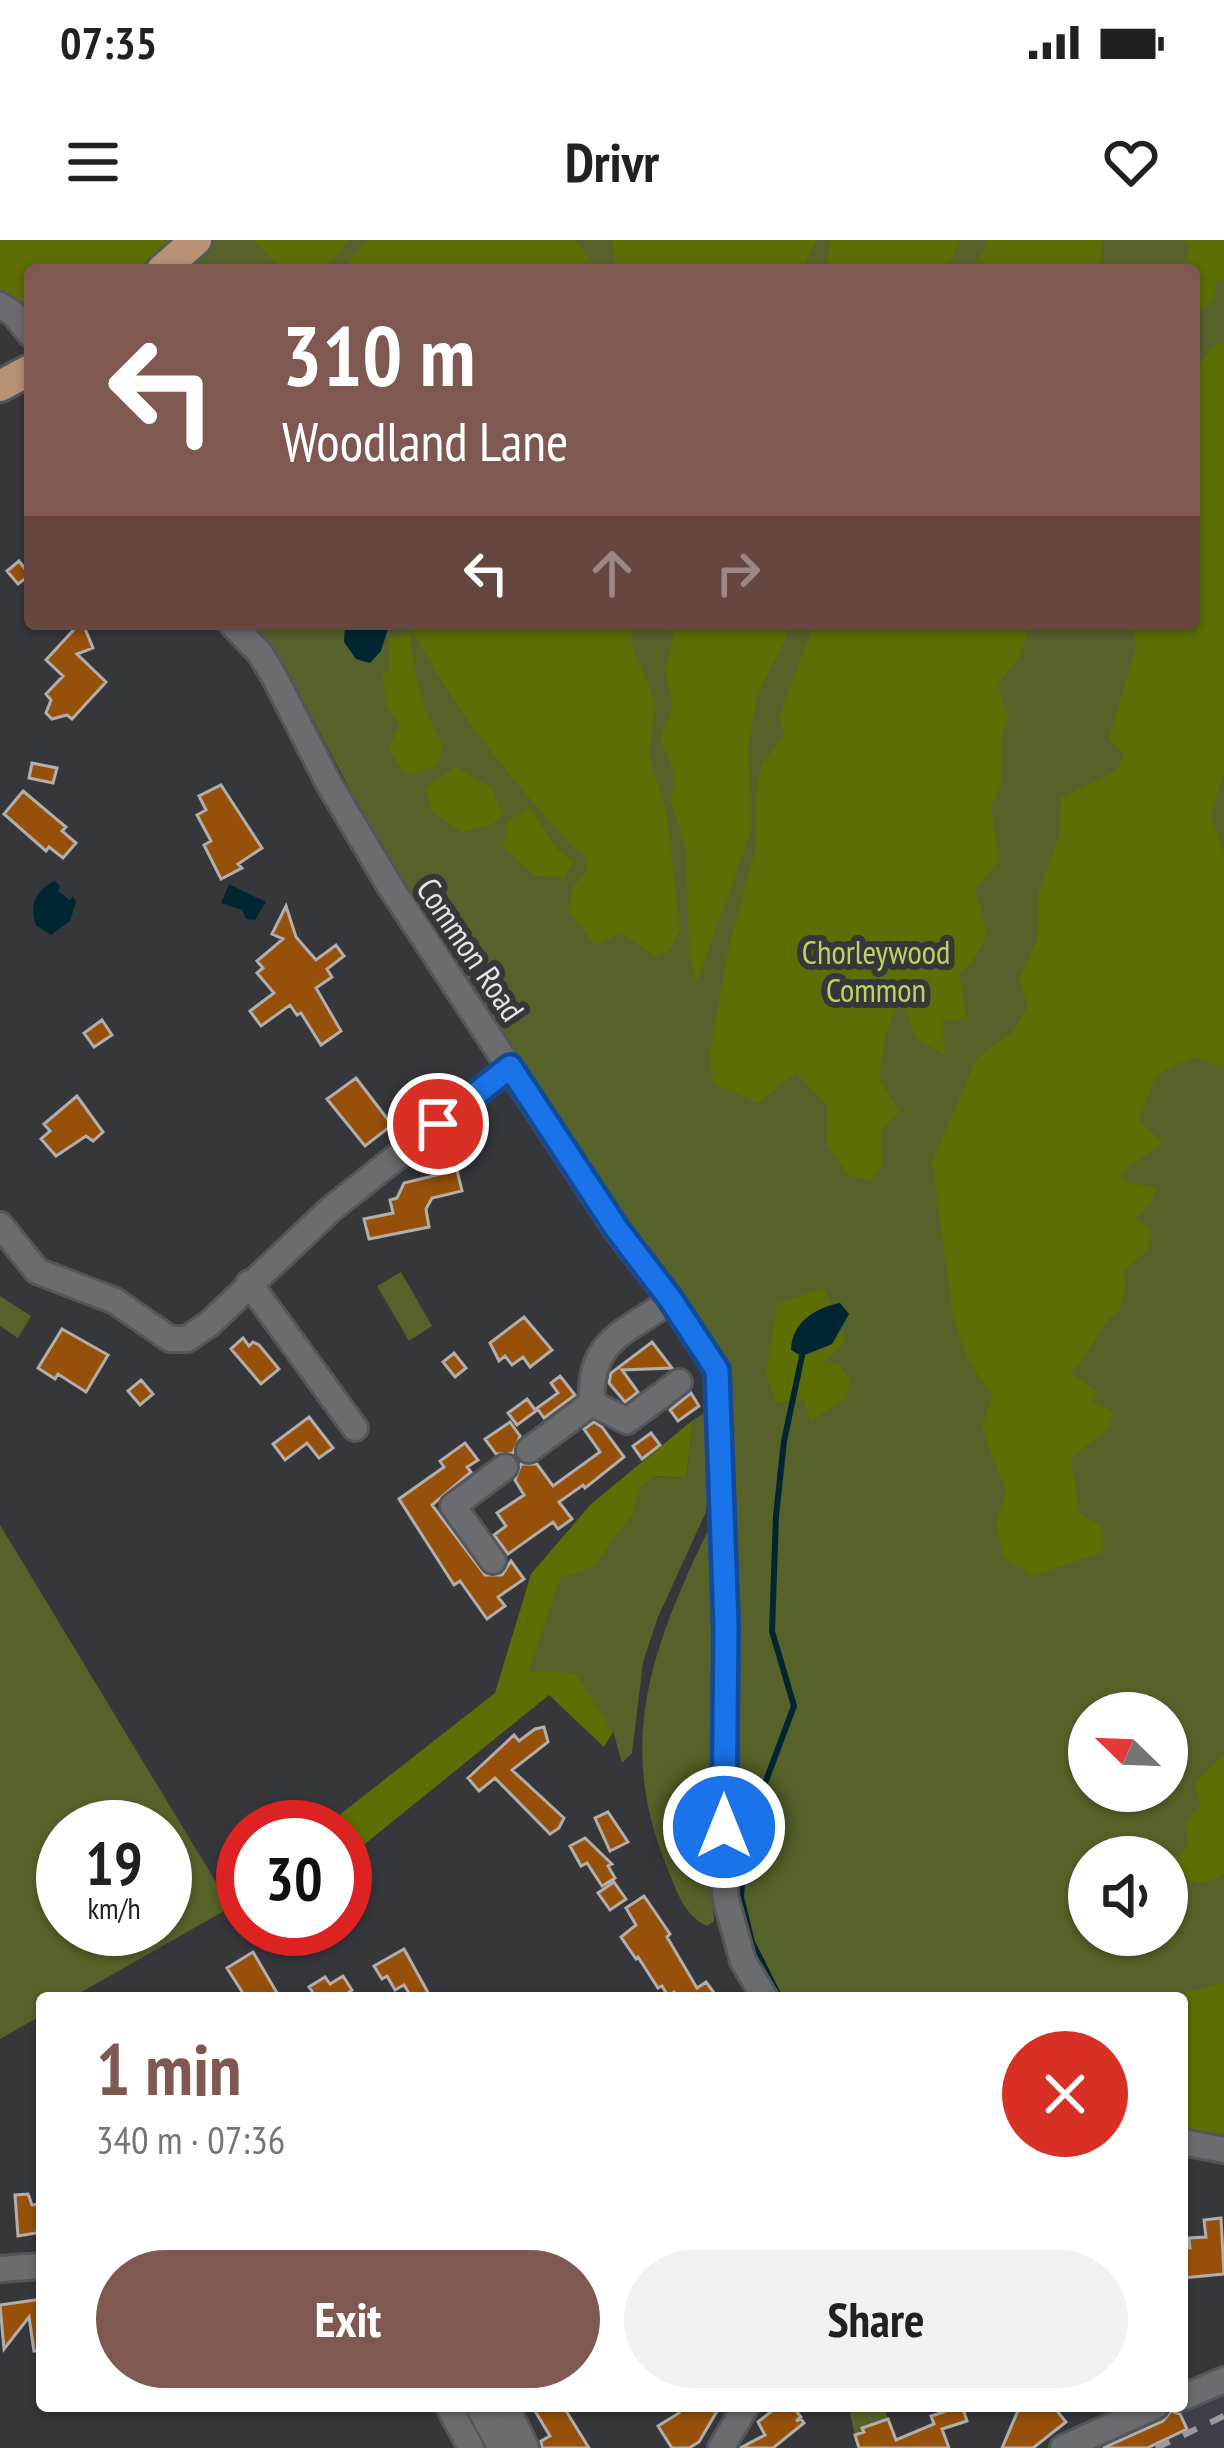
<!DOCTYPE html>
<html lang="en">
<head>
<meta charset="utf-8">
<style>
  :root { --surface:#fff; --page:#f2f2f2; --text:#202124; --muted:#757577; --accent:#7f5951 }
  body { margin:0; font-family:"PT Sans Narrow",sans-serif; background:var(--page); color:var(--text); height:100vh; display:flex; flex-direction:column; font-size:45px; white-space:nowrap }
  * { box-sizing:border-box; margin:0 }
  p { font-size:39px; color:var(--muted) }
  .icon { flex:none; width:66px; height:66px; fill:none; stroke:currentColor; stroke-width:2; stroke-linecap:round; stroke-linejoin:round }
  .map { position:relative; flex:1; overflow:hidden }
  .details { position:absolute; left:36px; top:1752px; width:1152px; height:420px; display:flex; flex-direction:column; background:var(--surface); border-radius:12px; box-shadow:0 3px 9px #0004 }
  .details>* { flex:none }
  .guide { position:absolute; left:24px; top:24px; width:1176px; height:366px; border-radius:12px; box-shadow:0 3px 9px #0004; background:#7f5951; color:#fff; overflow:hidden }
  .needle { width:78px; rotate:293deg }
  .controls { position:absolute; left:1068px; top:1452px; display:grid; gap:24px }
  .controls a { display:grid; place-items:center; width:120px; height:120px; border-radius:50%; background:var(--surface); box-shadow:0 3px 9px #0004; font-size:60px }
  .speed { position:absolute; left:36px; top:1560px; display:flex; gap:24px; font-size:60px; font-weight:700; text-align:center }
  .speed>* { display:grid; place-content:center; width:156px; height:156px; border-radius:50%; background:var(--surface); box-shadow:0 3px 9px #0004; line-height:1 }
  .speed small { font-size:30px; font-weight:400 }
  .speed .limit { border:18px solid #d22; background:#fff; color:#111 }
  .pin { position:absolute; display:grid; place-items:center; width:102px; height:102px; color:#fff; margin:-51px; border:6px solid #fff; border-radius:50%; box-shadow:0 3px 12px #0007 }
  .me { position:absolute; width:132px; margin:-66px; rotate:0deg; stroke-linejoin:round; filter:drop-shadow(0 0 9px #0008) }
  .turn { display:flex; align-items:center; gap:42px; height:252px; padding:0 60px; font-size:54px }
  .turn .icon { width:156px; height:156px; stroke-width:2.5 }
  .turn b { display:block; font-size:84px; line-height:102px }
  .lanes { display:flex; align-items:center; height:114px; padding:0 60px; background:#0003; justify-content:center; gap:60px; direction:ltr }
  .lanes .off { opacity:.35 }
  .round { display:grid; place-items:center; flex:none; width:126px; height:126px; border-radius:63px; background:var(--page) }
  .summary { display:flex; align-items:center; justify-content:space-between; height:204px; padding:0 60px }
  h1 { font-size:72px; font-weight:600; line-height:90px; color:var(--accent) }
  .cta { display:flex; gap:24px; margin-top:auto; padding:24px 60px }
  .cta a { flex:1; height:138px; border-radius:72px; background:var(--accent); color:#fff; font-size:48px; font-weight:600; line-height:138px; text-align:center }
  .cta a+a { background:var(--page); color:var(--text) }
  .status { display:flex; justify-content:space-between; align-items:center; height:84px; padding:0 60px; background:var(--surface); direction:ltr }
  .status svg { height:33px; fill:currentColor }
  header { display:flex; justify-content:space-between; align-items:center; height:156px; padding:0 60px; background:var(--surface); font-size:54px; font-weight:600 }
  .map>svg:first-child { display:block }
  .built { fill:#3d4049 }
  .green { fill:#566229; fill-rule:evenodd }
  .forest { fill:#5d6e04 }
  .water { fill:#002632 }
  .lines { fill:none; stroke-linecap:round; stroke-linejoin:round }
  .stream { stroke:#002632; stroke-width:6 }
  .building { fill:#96500a; stroke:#b2aeab; stroke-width:3 }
  .minor-casing { stroke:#555659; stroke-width:30 }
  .major-casing { stroke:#555659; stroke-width:36 }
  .minor { stroke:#6b6c70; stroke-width:24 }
  .major { stroke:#b79275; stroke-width:30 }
  .rail { stroke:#999a9d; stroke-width:6; stroke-dasharray:15 15; stroke-linecap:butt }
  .route-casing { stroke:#114b97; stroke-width:30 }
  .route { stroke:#1a73e8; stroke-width:21 }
  .labels { text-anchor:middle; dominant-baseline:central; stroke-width:12; stroke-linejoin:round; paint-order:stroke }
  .street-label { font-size:33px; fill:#e4e5e7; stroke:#36373b }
  .park-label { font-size:33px; fill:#bbd45d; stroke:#36373b }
</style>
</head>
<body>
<div class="status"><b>07:35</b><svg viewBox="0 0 49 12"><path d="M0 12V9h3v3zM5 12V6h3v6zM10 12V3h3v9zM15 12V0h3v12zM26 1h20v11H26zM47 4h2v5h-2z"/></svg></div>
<header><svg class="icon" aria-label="menu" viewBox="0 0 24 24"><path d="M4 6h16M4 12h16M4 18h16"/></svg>Drivr<svg class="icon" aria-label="heart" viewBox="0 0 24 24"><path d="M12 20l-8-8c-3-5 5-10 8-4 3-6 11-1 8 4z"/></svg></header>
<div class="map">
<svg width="1224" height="2208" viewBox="0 0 1224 2208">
  <rect width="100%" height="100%" fill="#36373b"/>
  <!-- built -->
  <path class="built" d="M 1224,2153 L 1224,2208 L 1099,2208 L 1097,2203 L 1176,2166 L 1179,2171 Z"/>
  <!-- green -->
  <path class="green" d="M 208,0 L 1224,0 L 1224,1903 L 1182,1894 L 1182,1758 L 777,1758 L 758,1734 L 735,1657 L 733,1222 L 730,1162 L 722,1115 L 620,972 L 454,722 L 367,582 L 286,428 L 248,384 L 1194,384 L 1194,30 L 175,30 ZM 1089,1473 L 1167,1473 L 1167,1551 L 1089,1551 ZM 1089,1617 L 1167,1617 L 1167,1695 L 1089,1695 Z
    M 401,1032 L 432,1086 L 409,1101 L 377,1046 Z
    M 0,1056 L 31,1076 L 18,1098 L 0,1086 Z
    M 714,1167 L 706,1272 L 658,1377 L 643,1422 L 632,1513 L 622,1523 L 613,1491 L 528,1432 L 561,1338 L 635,1270 L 638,1248 L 655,1236 L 686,1238 L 693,1180 Z
    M 0,1285 L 231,1667 L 71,1758 L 42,1758 L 42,1775 L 0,1799 ZM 63,1587 L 165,1587 L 165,1689 L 63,1689 Z
    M 708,1290 L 713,1461 L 709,1623 L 714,1681 L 707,1686 C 683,1675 676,1649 667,1627 C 615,1501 653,1406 708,1290 Z
    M 871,2166 L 883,2166 L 888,2179 L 863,2188 L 864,2192 L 855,2195 L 850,2173 Z"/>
  <!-- forest -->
  <path class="forest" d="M 0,0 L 172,0 L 137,30 L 30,30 L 30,72 L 19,61 L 0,67 Z
    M 253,0 L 348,0 L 326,30 L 282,30 Z
    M 367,0 L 575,0 L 598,30 L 342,30 Z
    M 612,0 L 817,0 L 801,30 L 665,30 L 652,23 L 638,30 L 616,30 Z
    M 830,0 L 960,0 L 947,30 L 827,30 Z
    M 985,0 L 1102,0 L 1100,30 L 972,30 L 986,7 Z
    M 1184,0 L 1224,0 L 1224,38 L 1216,43 L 1213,61 L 1194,75 L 1194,30 L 1167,30 L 1187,20 L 1189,5 Z
    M 1224,104 L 1224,532 L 1211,576 L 1224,614 L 1224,829 L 1194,817 L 1157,834 L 1138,880 L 1163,902 L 1122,933 L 1125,942 L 1157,948 L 1151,963 L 1135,979 L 1151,989 L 1148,1010 L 1124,1029 L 1126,1048 L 1119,1071 C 1094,1086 1093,1116 1070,1133 L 1096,1151 L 1093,1162 L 1113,1172 L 1108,1189 L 1071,1218 L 1079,1273 L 1102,1286 L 1103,1312 L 1032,1336 L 1003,1317 L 996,1283 L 1006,1251 L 982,1189 L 992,1155 L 968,1120 L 954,1081 L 932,921 L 977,818 L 1013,792 L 1028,766 L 1019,739 L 1038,698 L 1038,654 L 1059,596 L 1061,558 L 1116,531 L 1124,514 L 1109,499 L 1137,403 L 1131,384 L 1194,384 L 1194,131 L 1214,105 Z
    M 409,384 L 632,384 L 632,405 L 655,462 L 649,516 L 666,569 L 680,690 L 670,710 L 655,717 L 623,693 L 595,705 L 569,671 L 573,647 L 587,631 L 585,614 L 574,608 C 505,532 458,475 409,384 Z
    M 665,384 L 785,384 L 786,399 L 757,454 L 748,509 L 751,591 L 697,742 L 689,714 L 686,610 L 671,561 L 675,533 L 660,499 L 673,467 L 665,429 L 674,396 Z
    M 814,384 L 1020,384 L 1028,394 L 1018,419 L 997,445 L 1009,476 C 991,513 1014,529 991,566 L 999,620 L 975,650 C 990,692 991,702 959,735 L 967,780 L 942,779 L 945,815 L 917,799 L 900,758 L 886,793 L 879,839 L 899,871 L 881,892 L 883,926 L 870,940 L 849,936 L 827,905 L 827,865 L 796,833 L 758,863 L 713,843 L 709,818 L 728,711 L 756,608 L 756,557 L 762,524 L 784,495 L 779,476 Z
    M 410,393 C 413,434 421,470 443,504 L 439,525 L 407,536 L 388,509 L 400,485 L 387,466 L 382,434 L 389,431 L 389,398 Z
    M 455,527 L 491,547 L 503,573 L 492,585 L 462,592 L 433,572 L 425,549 Z
    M 530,567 L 556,608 L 573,622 L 565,637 L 535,636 L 503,607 L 507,582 Z
    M 823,1048 L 832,1064 L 800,1083 L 796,1114 C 813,1119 833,1106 842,1090 L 845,1101 L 824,1123 L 838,1123 L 850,1140 L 845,1160 L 811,1181 L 803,1159 L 776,1163 L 766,1134 L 777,1064 Z
    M 693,1180 L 686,1238 L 655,1236 L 639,1248 L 635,1270 L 593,1327 L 561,1338 L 529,1431 L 575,1433 L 613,1492 L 604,1507 L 549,1455 L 350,1616 L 345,1609 L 345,1587 L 324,1587 L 495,1453 L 531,1334 L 591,1264 Z
    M 1224,1514 L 1224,1634 C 1203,1648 1193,1644 1173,1631 L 1188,1602 L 1185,1582 L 1200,1566 L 1195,1544 Z
    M 1224,1743 L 1224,1903 L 1182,1894 L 1182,1758 L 1165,1758 Z"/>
  <!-- water -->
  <path class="water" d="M 345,384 L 381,384 L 388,389 L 381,411 L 370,423 L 356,419 L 344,402 Z
    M 55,641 L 60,646 L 58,651 L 70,660 L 73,656 L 76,662 L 70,681 L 51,695 L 36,685 C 29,665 35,650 55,641 Z
    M 229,644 L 266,662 L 255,680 L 246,679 L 242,670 L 221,663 Z
    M 840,1063 L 849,1074 L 832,1104 L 802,1116 L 791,1110 C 792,1082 815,1068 840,1063 Z"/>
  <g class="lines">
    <!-- stream -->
    <path class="stream" d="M 780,1758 L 752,1702 L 741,1657 L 746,1594 L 794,1466 L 772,1391 L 776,1276 L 784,1201 L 802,1116"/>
  </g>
  <!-- building -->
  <path class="building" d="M 19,321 L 30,335 L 18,344 L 7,331 Z
    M 79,384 L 83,384 L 93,408 L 77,414 L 106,442 L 72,479 L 67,475 L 52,479 L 46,473 L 51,460 L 46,454 L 63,436 L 46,420 Z
    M 32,523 L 57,528 L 53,543 L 29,538 Z
    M 221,545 L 262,608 L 238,624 L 242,628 L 221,639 L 204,605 L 211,601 L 197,575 L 206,570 L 199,556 Z
    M 23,551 L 66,587 L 62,591 L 76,603 L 63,618 L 49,607 L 46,611 L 4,574 Z
    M 286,666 L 296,697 L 316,720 L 336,705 L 344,716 L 327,729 L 332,737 L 316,748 L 341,791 L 321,805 L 301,773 L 297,775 L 290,765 L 261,786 L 250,771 L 274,753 L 257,733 L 263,728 L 257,721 L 283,699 L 272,694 Z
    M 102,780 L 112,795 L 94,807 L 84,793 Z
    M 356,838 L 392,885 L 365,906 L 327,859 Z
    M 77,856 L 103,892 L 93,901 L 86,896 L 56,916 L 41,899 L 50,891 L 44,884 Z
    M 457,930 L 462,951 L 432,958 L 426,969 L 429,987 L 369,999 L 364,979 L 393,973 L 390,960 L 397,958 L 404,943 Z
    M 524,1077 L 552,1110 L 530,1127 L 523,1117 L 512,1125 L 505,1116 L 499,1121 L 490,1103 Z
    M 62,1089 L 108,1115 L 86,1152 L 58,1134 L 55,1139 L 38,1128 Z
    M 243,1098 L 249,1106 L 253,1102 L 259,1105 L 279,1129 L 261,1144 L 231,1109 Z
    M 652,1102 L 672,1128 L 622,1130 L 638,1152 L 625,1162 L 609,1143 L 611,1133 Z
    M 454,1113 L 466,1128 L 455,1137 L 443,1122 Z
    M 560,1136 L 575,1155 L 544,1178 L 537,1168 L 558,1153 L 551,1143 Z
    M 141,1140 L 153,1154 L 140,1165 L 128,1151 Z
    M 691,1153 L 699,1166 L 678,1181 L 670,1170 Z
    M 527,1159 L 536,1171 L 517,1185 L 508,1173 Z
    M 309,1177 L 333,1208 L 319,1218 L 307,1203 L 285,1220 L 273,1204 Z
    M 510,1182 L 520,1196 L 513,1213 L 496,1214 L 485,1199 Z
    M 594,1182 L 602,1187 L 624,1217 L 585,1248 L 583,1245 L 559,1262 L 572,1279 L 558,1289 L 553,1282 L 508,1314 L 494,1295 L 506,1286 L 497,1273 L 524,1255 L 515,1240 L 521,1224 L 537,1224 L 553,1246 L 600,1212 L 584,1189 Z
    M 651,1193 L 660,1205 L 642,1219 L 633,1206 Z
    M 465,1203 L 478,1220 L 467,1227 L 471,1232 L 432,1265 L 485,1335 L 502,1335 L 511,1321 L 524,1339 L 498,1357 L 505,1366 L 487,1379 L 460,1341 L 454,1345 L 399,1259 L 444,1227 L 440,1221 Z
    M 544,1487 L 548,1502 L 512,1530 L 564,1578 L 559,1588 L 550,1594 L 495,1538 L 479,1551 L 468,1538 L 514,1495 L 519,1501 L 535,1489 Z
    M 608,1572 L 628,1602 L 610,1611 L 595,1578 Z
    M 585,1598 L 612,1624 L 608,1626 L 615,1638 L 602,1646 L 587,1623 L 581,1626 L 570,1606 Z
    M 614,1642 L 626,1659 L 610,1670 L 598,1653 Z
    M 644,1656 L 670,1694 L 667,1697 L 697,1748 L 706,1742 L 718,1758 L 678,1758 L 674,1752 L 668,1756 L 662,1746 L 658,1748 L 638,1717 L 636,1719 L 621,1697 L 636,1685 L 626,1668 Z
    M 404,1709 L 431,1758 L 412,1758 L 404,1745 L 395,1750 L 387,1736 L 382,1739 L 374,1726 Z
    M 253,1712 L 280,1758 L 246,1758 L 227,1728 Z
    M 343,1736 L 352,1750 L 341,1758 L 308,1758 L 314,1754 L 309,1747 L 325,1737 L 330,1744 Z
    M 28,1954 L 32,1965 L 42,1964 L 42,1992 L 18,1996 L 15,1955 Z
    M 1221,1978 L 1224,2034 L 1182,2038 L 1182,2009 L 1190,2008 L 1189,1998 L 1206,1997 L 1204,1980 Z
    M 42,2059 L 42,2110 L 34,2111 L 29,2077 L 4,2109 L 0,2065 Z
    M 532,2166 L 563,2166 L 589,2208 L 542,2208 L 541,2201 L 550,2196 Z
    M 675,2166 L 720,2166 L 699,2202 L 689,2208 L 672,2208 L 658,2186 L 679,2173 Z
    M 778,2166 L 792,2166 L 801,2177 L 796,2181 L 801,2179 L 804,2183 L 773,2208 L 740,2208 L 765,2195 L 758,2182 Z
    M 942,2166 L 962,2166 L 967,2181 L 942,2189 L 949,2208 L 859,2208 L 855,2195 L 864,2192 L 862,2188 L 888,2179 L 896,2200 L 934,2184 L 931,2176 L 944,2172 Z
    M 1020,2166 L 1053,2166 L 1066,2182 L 1033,2208 L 1002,2208 Z
    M 1171,2171 L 1180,2174 L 1187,2189 L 1147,2208 L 1103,2208 L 1163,2181 Z"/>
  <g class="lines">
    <defs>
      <path id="minor" d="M 0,65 L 14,74 L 30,94
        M 232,384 L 260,413 L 275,438 L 328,542 L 390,646 L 616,989 L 671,1060 L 717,1130 L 726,1385 L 725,1656 L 743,1721 L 765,1758
        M 0,985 L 37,1031 L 115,1061 L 170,1099 L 187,1099 L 209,1084 L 331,969 L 510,827
        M 249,1043 L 355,1188
        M 592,1163 C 588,1099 626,1093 671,1060
        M 529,1210 L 592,1163 L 627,1181 L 679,1142
        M 493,1321 L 453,1266 L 505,1227
        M 1182,1902 L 1224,1910
        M 0,2029 L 42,2026
        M 1182,2158 L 1224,2140
        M 456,2166 L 450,2169 L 471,2208
        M 478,2166 L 501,2208
        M 506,2166 L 526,2208
        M 721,2208 L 746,2166
        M 1063,2208 L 1156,2166"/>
      <path id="major" d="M 162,30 L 196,0
        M 0,146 L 30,130"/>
    </defs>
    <!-- minor casing -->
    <use href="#minor" class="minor-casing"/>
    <!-- major casing -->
    <use href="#major" class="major-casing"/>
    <!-- minor -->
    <use href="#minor" class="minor"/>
    <!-- major -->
    <use href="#major" class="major"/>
    <!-- rail -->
    <path class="rail" d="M 1156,2208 L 1224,2176"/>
  </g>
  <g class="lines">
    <defs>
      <path id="route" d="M 438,884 L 510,827 L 616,988 L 671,1060 L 717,1130 L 726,1385 L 724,1587"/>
    </defs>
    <!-- route casing -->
    <use href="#route" class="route-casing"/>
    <!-- route -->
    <use href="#route" class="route"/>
  </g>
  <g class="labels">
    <!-- street labels -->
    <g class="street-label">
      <text transform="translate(471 709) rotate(56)">Common Road</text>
    </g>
    <!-- park labels -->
    <g class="park-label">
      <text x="876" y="711">Chorleywood<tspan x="876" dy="38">Common</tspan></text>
    </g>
  </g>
</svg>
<div class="controls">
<a><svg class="needle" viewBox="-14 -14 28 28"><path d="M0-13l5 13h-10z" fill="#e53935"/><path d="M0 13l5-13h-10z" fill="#757577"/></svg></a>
<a><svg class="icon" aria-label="sound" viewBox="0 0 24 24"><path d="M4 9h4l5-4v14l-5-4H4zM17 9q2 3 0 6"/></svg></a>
</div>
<div class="speed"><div>19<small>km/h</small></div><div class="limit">30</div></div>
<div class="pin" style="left:438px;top:884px;background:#d93025"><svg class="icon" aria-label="arrive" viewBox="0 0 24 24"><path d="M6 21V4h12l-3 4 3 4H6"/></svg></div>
<svg class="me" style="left:724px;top:1587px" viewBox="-20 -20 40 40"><circle r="17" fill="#1a73e8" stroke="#fff" stroke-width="3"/><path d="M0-11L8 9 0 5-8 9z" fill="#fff"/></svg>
<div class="guide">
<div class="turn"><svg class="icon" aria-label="left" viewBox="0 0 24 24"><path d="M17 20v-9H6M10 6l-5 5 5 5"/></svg><div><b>310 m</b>Woodland Lane</div></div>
<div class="lanes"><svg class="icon" aria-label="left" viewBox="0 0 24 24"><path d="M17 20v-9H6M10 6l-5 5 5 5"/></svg><svg class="icon off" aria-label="ahead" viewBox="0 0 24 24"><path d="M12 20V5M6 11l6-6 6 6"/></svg><svg class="icon off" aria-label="right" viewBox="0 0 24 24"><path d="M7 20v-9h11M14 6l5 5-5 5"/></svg></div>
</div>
<section class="details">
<div class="summary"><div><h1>1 min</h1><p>340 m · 07:36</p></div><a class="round" style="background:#d93025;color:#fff"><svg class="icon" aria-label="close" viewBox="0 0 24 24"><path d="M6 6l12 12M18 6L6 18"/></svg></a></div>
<div class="cta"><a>Exit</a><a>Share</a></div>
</section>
</div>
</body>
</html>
